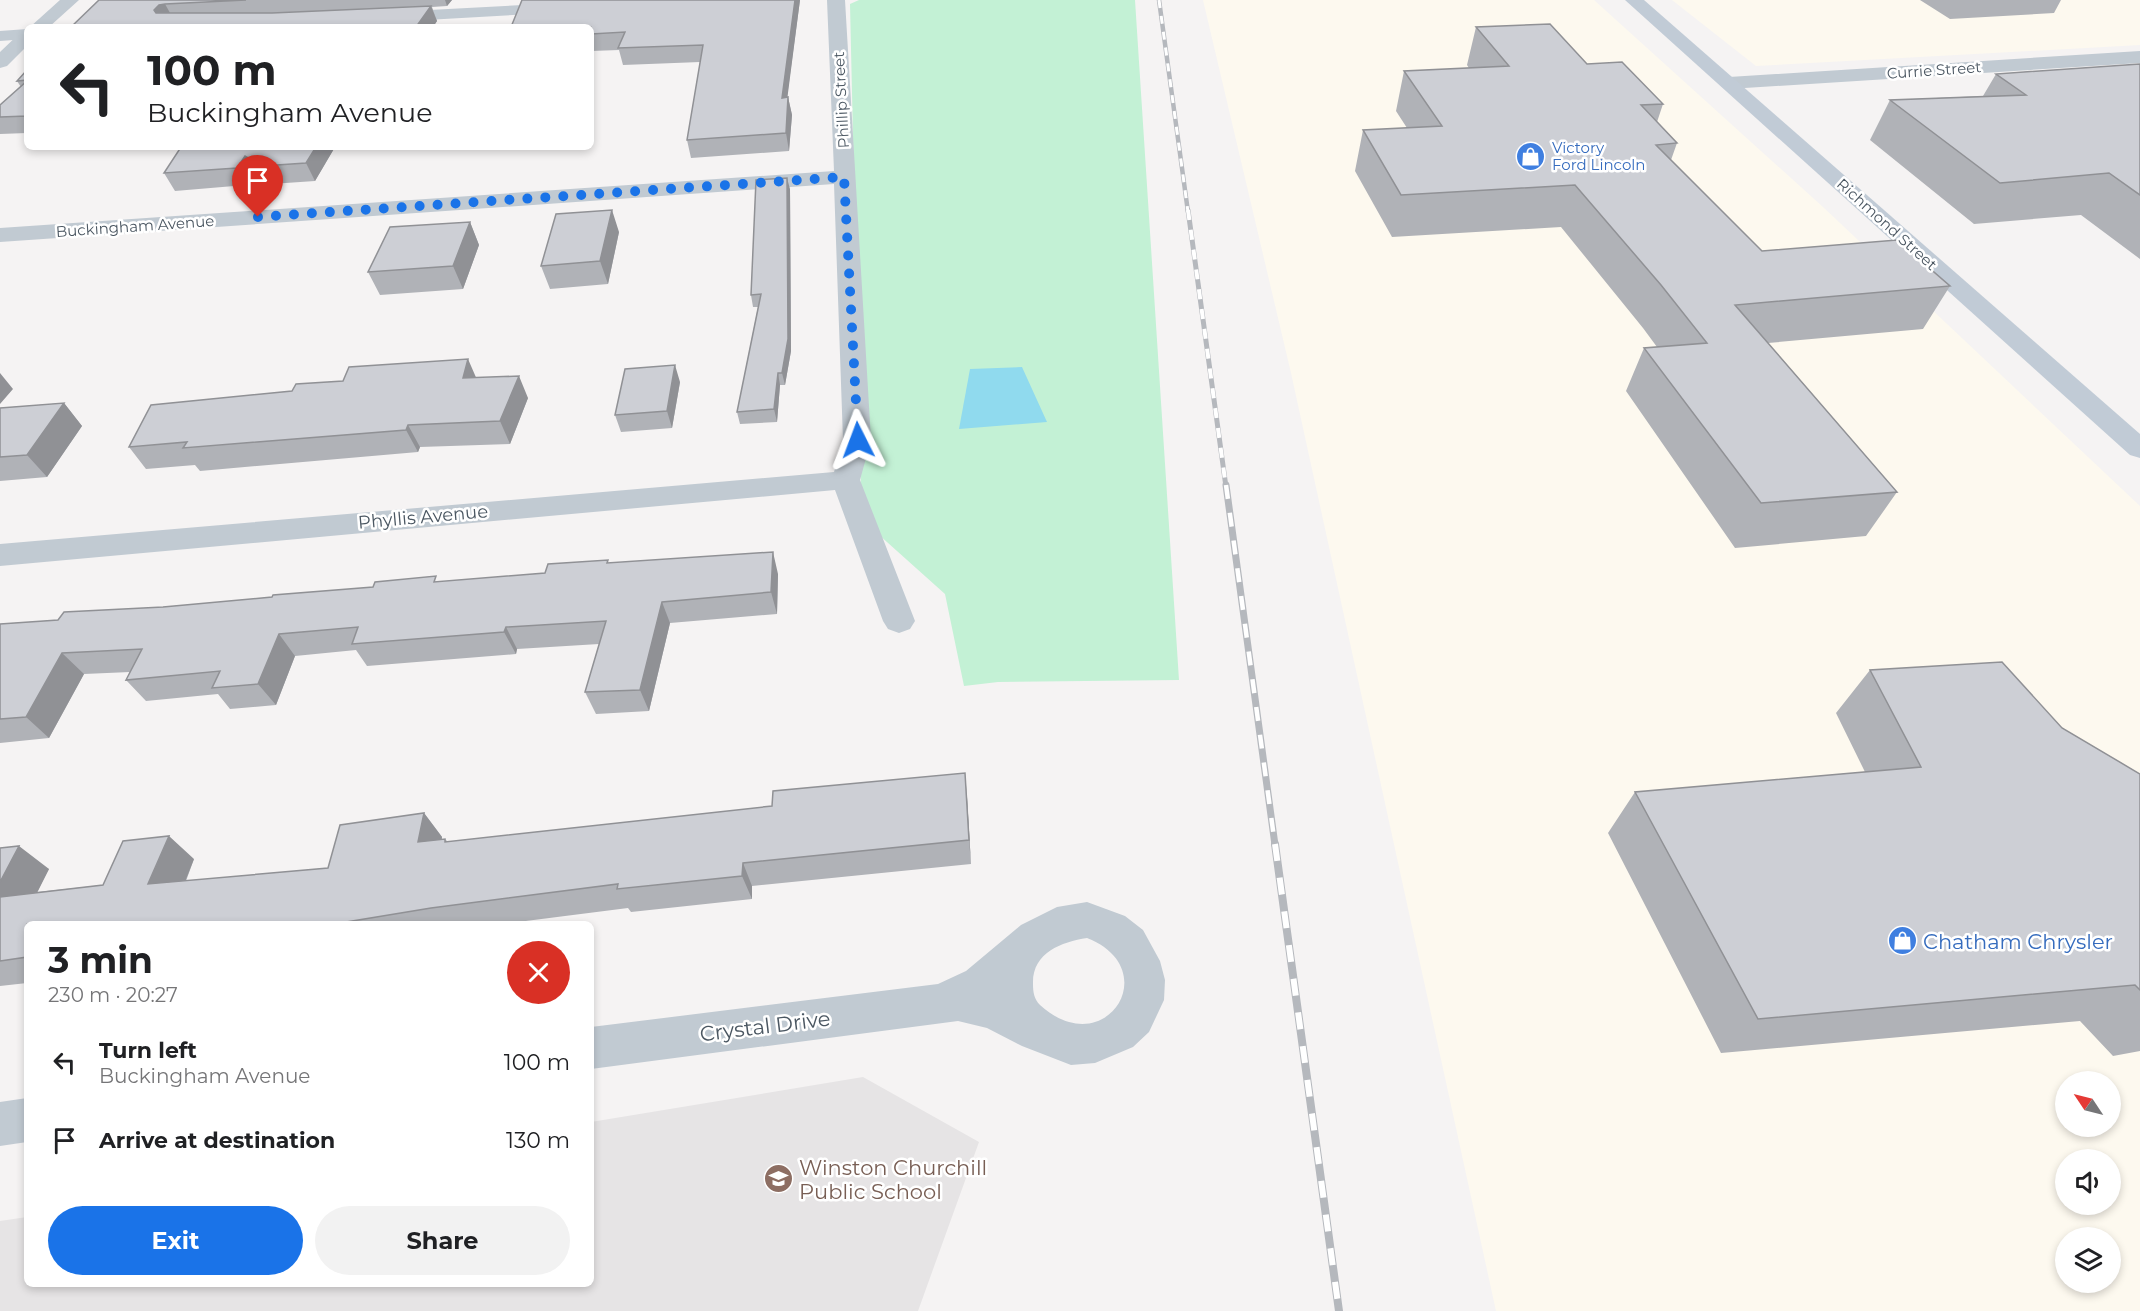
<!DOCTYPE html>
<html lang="en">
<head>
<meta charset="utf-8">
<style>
  :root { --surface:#fff; --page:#f2f2f2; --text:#202124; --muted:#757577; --accent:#1a73e8 }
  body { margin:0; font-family:Montserrat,sans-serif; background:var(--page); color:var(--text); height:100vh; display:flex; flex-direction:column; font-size:22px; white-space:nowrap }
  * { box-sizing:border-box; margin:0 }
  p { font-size:20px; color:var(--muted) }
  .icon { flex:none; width:33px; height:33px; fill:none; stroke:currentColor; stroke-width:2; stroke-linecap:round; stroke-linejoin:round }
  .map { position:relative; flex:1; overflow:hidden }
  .side { position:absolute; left:24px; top:921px; width:570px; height:366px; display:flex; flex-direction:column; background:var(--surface); border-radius:9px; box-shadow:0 3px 9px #0003 }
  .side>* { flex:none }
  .hud { position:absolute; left:24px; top:24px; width:570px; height:126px; border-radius:9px; box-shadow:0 3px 9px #0003; background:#fff; color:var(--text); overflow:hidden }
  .needle { width:39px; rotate:305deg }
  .buttons { position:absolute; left:2055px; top:1071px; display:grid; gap:12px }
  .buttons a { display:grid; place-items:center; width:66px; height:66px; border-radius:50%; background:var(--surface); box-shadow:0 3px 9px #0003; font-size:30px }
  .pin { position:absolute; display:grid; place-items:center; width:51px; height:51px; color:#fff; margin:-62px -26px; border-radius:50% 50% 50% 0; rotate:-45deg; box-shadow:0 0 6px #0007 }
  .pin .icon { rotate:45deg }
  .me { position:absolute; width:66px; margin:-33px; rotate:357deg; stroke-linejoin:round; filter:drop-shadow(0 0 4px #0008) }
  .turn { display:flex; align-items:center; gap:21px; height:126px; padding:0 24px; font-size:27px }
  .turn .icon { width:78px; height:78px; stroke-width:2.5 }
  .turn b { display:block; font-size:42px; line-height:51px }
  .round { display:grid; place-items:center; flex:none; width:63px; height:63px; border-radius:32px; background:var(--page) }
  .summary { display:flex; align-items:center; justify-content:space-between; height:102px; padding:0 24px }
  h1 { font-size:36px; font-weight:700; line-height:45px }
  .cta { display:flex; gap:12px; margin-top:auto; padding:12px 24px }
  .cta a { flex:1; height:69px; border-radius:36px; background:var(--accent); color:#fff; font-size:24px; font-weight:700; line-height:69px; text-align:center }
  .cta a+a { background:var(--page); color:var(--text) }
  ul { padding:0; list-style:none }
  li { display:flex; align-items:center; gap:18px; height:78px; padding:0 24px }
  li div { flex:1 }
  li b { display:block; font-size:22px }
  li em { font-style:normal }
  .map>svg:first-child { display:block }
  .commercial { fill:#fdf9ef; fill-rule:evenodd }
  .education { fill:#e6e4e5 }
  .green { fill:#c3f1d5 }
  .water { fill:#90daee }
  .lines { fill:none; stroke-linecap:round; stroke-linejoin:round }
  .minor { fill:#c1cad2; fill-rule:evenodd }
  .tertiary { fill:#c1cad2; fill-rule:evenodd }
  .secondary { fill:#c1cbd6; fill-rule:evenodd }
  .rail-far3-casing { stroke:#b5b8bd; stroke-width:4.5 }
  .rail-far2-casing { stroke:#b5b8bd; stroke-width:5 }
  .rail-far1-casing { stroke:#b5b8bd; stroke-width:7 }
  .rail-casing { stroke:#b5b8bd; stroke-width:8 }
  .rail-far3 { stroke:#fff; stroke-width:3; stroke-dasharray:8; stroke-linecap:butt }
  .rail-far2 { stroke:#fff; stroke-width:4; stroke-dasharray:10; stroke-linecap:butt }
  .rail-far1 { stroke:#fff; stroke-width:4.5; stroke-dasharray:14; stroke-linecap:butt }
  .rail { stroke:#fff; stroke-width:6; stroke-dasharray:17; stroke-linecap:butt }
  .wall { fill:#b0b2b7 }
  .shaded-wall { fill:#909195 }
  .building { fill:#cdcfd5; stroke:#909195; stroke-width:1.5 }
  .route { stroke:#1a73e8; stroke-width:10; stroke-dasharray:0 18 }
  .labels { text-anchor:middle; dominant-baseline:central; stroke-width:5; stroke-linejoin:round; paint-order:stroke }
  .far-street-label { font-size:15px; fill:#4a5661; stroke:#fff }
  .far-shop-label { font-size:15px; fill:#366cbe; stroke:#fff; text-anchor:start }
  .street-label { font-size:18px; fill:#4a5661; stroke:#fff }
  .near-shop-label { font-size:21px; fill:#366cbe; stroke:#fff; text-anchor:start }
  .near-street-label { font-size:21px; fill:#4a5661; stroke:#fff }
  .near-education-label { font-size:21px; fill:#785e54; stroke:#fff; text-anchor:start }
</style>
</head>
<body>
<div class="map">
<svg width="2140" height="1311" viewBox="0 0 2140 1311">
  <rect width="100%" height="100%" fill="#f5f3f3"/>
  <!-- commercial -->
  <path class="commercial" d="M 1203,0 L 1594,0 L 1823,207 L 2140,506 L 2140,1311 L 1496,1311 L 1291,373 ZM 2066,1082 L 2110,1082 L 2110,1126 L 2066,1126 ZM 2066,1160 L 2110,1160 L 2110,1204 L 2066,1204 ZM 2066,1238 L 2110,1238 L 2110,1282 L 2066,1282 Z
    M 1672,0 L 2140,0 L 2140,45 L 1756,66 Z"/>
  <!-- education -->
  <path class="education" d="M 863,1077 L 979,1142 L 918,1311 L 0,1311 L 0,1221 L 27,1217 L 27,1284 L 591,1284 L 591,1122 Z"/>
  <!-- green -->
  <path class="green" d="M 859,0 L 1135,0 L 1179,680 L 998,682 L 964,686 L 945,594 L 878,534 L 861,493 L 850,4 Z"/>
  <!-- water -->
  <path class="water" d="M 1022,367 L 1047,422 L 959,429 L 970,369 Z"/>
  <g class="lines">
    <!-- minor -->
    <path class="minor" d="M 827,0 L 845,0 L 871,440 L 860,480 L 915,621 L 910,629 L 899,633 L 888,629 L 883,621 L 835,490 L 0,566 L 0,544 L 834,472 L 843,440 L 834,184 L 0,242 L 0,228 L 834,171 Z
      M 561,3 L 567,4 L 570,8 L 567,12 L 391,22 L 385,21 L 382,17 L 385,13 L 391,12 Z
      M 27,29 L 27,39 L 0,41 L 0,31 Z
      M 2140,51 L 2140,63 L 1729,89 L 1722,87 L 1719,83 L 1722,79 L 1729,77 Z
      M 1087,902 L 1125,916 L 1143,930 L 1160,961 L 1165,980 L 1164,1000 L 1149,1032 L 1133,1047 L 1095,1063 L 1071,1065 L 1022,1046 L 987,1028 L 958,1021 L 591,1069 L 591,1027 L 938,984 L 966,971 L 1021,925 L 1057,907 ZM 1087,938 C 1166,969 1105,1064 1040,1005 C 1034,999 1033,992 1033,984 C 1032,953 1061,942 1087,938 Z
      M 27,1098 L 27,1142 L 0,1146 L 0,1102 Z"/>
    <!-- tertiary -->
    <path class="tertiary" d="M 60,0 L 79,0 L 49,27 L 30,27 Z
      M 27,31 L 27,46 L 7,66 L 0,68 L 0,52 L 21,32 Z"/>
    <!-- secondary -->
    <path class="secondary" d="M 1625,0 L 1644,0 L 2140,434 L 2140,458 L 2130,455 Z"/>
    <defs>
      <path id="rail-far3" d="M 1159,0 L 1188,212"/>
      <path id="rail-far2" d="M 1188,210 L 1226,487"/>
      <path id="rail-far1" d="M 1226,485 L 1275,845"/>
      <path id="rail" d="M 1275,844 L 1339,1311"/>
    </defs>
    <!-- rail-far3 casing -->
    <use href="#rail-far3" class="rail-far3-casing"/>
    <!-- rail-far2 casing -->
    <use href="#rail-far2" class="rail-far2-casing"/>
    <!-- rail-far1 casing -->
    <use href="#rail-far1" class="rail-far1-casing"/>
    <!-- rail casing -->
    <use href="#rail" class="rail-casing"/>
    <!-- rail-far3 -->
    <use href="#rail-far3" class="rail-far3"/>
    <!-- rail-far2 -->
    <use href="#rail-far2" class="rail-far2"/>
    <!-- rail-far1 -->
    <use href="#rail-far1" class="rail-far1"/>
    <!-- rail -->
    <use href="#rail" class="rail"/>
  </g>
  <!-- wall -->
  <path class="wall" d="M 99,0 L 452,0 L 447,6 L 432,7 L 437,21 L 433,27 L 71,27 Z
    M 800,0 L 787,97 L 788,97 L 792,115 L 789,151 L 691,158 L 687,140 L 700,62 L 623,65 L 619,50 L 591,51 L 591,27 Z
    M 1920,0 L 2061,0 L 2054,13 L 1950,19 Z
    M 1476,27 L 1587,64 L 1663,104 L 1657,122 L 1677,143 L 1671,160 L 1762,251 L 1950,286 L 1923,329 L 1768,343 L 1897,492 L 1866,536 L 1735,548 L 1626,391 L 1644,348 L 1657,347 L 1643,328 L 1561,227 L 1392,237 L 1355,171 L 1363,130 L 1407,128 L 1396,111 L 1404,71 L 1469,68 L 1467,65 Z
    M 2140,64 L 2140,259 L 2081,215 L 1974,224 L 1870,140 L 1890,100 L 1983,96 L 1996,74 Z
    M 27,70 L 27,133 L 0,134 L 0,105 L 21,87 L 17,81 Z
    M 181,147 L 335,147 L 315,181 L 271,184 L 254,174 L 246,185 L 175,191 L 164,173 Z
    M 790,189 L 791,351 L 785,385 L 780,385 L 777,422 L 740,424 L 737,412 L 758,307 L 753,307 L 751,295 Z
    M 470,222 L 479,245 L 463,289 L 380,295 L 368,272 Z
    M 619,232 L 608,284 L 550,289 L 541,266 Z
    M 476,377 L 528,398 L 510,444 L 420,447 L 418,452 L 200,471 L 195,465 L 146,469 L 129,447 Z
    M 680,382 L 672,428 L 621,432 L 615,415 Z
    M 64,403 L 82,426 L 47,477 L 0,481 L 0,408 Z
    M 609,563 L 778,574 L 777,614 L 670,623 L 649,711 L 596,714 L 585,692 L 599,644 L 517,649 L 516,654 L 367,666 L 356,650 L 295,656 L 276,705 L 230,709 L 218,694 L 146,701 L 126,680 L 130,672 L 84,674 L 49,738 L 0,743 L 0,624 L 58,620 L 163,607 L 545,573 Z
    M 1870,670 L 2062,728 L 2140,774 L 2140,1051 L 2113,1056 L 2080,1021 L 1721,1053 L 1608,833 L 1635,792 L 1865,772 L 1836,713 Z
    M 967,797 L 971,864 L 752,886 L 752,899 L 631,912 L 628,908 L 502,924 L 27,924 L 27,983 L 0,986 L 0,848 L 49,869 L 37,892 L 103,885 L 194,859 L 186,881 L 328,868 L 424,813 L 442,837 L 442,839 L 445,839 L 448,842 Z"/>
  <!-- shaded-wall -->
  <path class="shaded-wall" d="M 445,0 L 452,0 L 447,6 Z
    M 795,0 L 800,0 L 785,116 L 782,98 Z
    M 165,4 L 174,20 L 163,26 L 154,10 L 159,5 Z
    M 431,6 L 437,21 L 433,27 L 416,27 Z
    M 788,97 L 792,115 L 789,151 L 786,133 Z
    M 316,147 L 335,147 L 315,181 L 306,163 Z
    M 245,156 L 254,174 L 246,185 L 237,168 Z
    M 787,178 L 790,189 L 791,351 L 785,385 L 782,373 Z
    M 612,210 L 619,232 L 608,284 L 600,261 Z
    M 470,222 L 479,245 L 463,289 L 453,266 Z
    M 468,359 L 478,382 L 463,378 Z
    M 675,365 L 680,382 L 672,428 L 667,411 Z
    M 0,373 L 13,389 L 0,404 Z
    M 778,373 L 780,385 L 777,422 L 774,409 Z
    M 519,376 L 528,398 L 510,444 L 500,421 Z
    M 64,403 L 82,426 L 47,477 L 27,455 Z
    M 408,425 L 420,447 L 418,452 L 406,430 Z
    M 773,552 L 778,574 L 777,614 L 771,592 Z
    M 662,602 L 670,623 L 649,711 L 640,690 Z
    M 506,627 L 517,649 L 516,654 L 504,632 Z
    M 279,634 L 295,656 L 276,705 L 258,684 Z
    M 62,653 L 84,674 L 49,738 L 26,717 Z
    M 965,773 L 967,797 L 971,864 L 969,840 Z
    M 424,813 L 442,837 L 436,866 L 418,842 Z
    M 169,836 L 194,859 L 175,907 L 148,884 Z
    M 19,846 L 49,869 L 23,921 L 0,904 L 0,882 Z
    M 743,863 L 752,886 L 752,899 L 742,876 Z"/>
  <!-- building -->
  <path class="building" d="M 99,0 L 246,0 L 165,4 L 159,5 L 154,10 L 156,13 L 272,13 L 431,6 L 416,27 L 71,27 Z
    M 522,0 L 795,0 L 782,98 L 788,97 L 786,133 L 687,140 L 703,45 L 618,48 L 625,32 L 591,34 L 591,27 L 511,27 Z
    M 1550,24 L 1587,64 L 1622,62 L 1663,104 L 1641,105 L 1677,143 L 1656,145 L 1762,251 L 1897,240 L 1950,286 L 1735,305 L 1897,492 L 1761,503 L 1644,348 L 1707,343 L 1661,285 L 1575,185 L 1401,195 L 1363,130 L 1442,126 L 1404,71 L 1509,66 L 1476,27 Z
    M 2140,64 L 2140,195 L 2109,173 L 2000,183 L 1890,100 L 2026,95 L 1996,74 Z
    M 27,70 L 27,80 L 17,81 Z
    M 27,81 L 27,116 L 0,117 L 0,105 Z
    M 181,147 L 316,147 L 306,163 L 262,166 L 245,156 L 237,168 L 164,173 Z
    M 787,178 L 788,339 L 782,373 L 778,373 L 774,409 L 737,412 L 761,294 L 751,295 L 756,180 Z
    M 612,210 L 600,261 L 541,266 L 556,214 Z
    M 470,222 L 453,266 L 368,272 L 390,227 Z
    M 468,359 L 463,378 L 519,376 L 500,421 L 408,425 L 406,430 L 183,448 L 187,442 L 129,447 L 151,405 L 292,391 L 296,384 L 343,381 L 349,367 Z
    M 675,365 L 667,411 L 615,415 L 625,369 Z
    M 64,403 L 27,455 L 0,457 L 0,408 Z
    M 773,552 L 771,592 L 662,602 L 640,690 L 585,692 L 606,621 L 506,627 L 504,632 L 352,644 L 358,627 L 279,634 L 258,684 L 212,688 L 220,671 L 126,680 L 142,649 L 62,653 L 26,717 L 0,719 L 0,624 L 58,620 L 64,612 L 163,607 L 272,597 L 273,595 L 373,587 L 375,582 L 436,576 L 434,582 L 545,573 L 548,564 L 608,560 L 607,563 Z
    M 2002,662 L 2062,728 L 2140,774 L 2140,990 L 2135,985 L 1758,1019 L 1635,792 L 1921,767 L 1870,670 Z
    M 965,773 L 969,840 L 743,863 L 742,876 L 617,889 L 618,884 L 431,908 L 334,924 L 27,924 L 27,957 L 0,961 L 0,897 L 103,885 L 123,841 L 169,836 L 148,884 L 328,868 L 340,825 L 424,813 L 418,842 L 445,839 L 445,842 L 772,806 L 773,791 Z
    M 19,846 L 0,882 L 0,848 Z"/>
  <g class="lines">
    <!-- route -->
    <path class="route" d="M 258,217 L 844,177 L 858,440"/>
  </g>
  <!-- icons -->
  <defs>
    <symbol id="shop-disc" viewBox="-11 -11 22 22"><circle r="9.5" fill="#3f7fe0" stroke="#fff"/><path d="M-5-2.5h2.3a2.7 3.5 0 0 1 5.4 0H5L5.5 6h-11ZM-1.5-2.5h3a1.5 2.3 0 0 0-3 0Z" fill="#fff"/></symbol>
    <symbol id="school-disc" viewBox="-11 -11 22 22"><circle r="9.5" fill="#8d6e63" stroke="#fff"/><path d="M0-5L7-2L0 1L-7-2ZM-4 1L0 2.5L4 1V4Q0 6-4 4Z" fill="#fff"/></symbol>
  </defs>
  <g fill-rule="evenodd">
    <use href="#shop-disc" x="1514" y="140" width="33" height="33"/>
    <use href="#shop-disc" x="1886" y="924" width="33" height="33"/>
    <use href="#school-disc" x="762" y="1162" width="33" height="33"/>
  </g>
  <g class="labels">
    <!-- far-street labels -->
    <g class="far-street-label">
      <text transform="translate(1934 70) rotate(-4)">Currie Street</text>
      <text transform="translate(841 100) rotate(-93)">Phillip Street</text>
      <text transform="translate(1887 224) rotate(42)">Richmond Street</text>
      <text transform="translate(135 226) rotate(-4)">Buckingham Avenue</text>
    </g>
    <!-- far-shop labels -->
    <g class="far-shop-label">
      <text x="1552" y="147">Victory<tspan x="1552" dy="17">Ford Lincoln</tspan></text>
    </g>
    <!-- street labels -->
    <g class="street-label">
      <text transform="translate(423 517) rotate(-5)">Phyllis Avenue</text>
    </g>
    <!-- near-shop labels -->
    <g class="near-shop-label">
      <text x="1923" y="941">Chatham Chrysler</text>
    </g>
    <!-- near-street labels -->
    <g class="near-street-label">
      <text transform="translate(765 1026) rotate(-7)">Crystal Drive</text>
    </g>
    <!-- near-education labels -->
    <g class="near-education-label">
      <text x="799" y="1167">Winston Churchill<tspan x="799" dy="24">Public School</tspan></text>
    </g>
  </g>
</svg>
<div class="buttons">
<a><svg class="needle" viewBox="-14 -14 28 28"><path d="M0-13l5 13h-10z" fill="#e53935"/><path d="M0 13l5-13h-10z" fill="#757577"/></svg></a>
<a><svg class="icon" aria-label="sound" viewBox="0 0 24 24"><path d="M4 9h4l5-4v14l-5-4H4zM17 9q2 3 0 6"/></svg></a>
<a><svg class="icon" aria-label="layers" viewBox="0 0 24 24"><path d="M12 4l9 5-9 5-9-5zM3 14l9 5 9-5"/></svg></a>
</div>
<div class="pin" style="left:258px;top:217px;background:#d93025"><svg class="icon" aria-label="arrive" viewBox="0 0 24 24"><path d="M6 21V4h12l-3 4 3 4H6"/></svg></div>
<svg class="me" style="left:858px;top:440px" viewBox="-20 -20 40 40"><path d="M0-17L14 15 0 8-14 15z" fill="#1a73e8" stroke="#fff" stroke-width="4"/></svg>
<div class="hud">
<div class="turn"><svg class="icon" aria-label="left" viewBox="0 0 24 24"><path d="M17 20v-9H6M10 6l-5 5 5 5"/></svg><div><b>100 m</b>Buckingham Avenue</div></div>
</div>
<section class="side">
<div class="summary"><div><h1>3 min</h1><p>230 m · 20:27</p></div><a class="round" style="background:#d93025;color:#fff"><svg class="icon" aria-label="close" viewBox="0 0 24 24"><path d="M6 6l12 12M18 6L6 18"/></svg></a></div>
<ul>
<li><svg class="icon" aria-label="left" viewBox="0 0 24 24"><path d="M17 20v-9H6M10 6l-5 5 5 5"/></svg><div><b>Turn left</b><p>Buckingham Avenue</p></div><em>100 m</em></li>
<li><svg class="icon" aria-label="arrive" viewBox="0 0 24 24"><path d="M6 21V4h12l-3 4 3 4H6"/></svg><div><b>Arrive at destination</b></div><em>130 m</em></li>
</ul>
<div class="cta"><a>Exit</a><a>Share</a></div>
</section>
</div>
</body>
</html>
